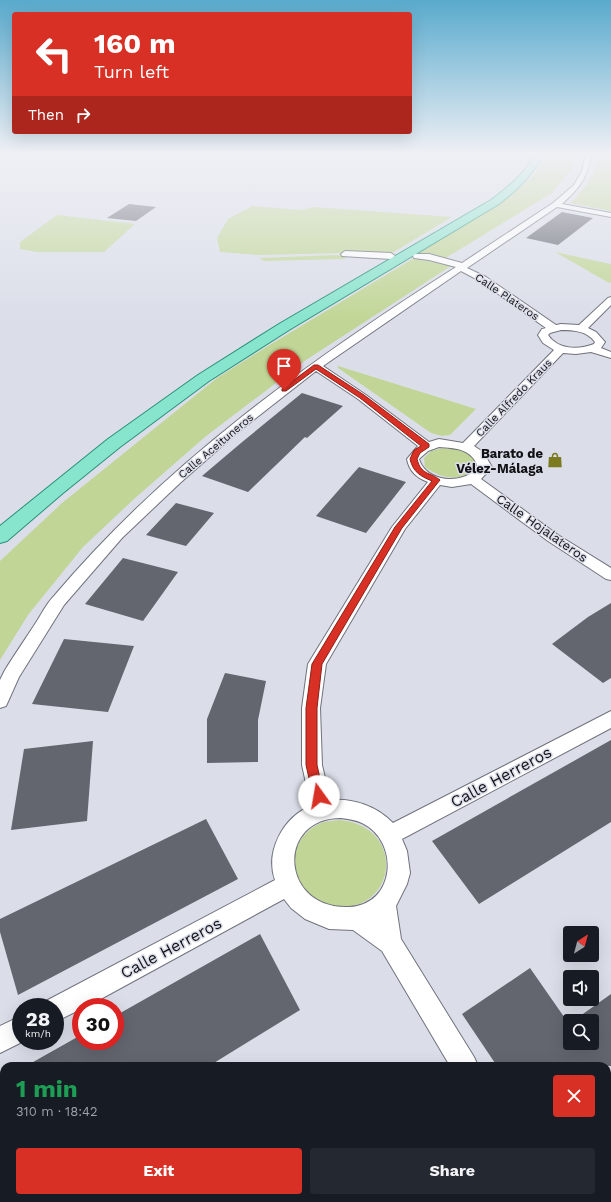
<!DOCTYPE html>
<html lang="en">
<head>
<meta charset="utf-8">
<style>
  :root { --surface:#171b24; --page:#242831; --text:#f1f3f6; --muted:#9ea1a6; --accent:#d93025 }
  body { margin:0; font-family:"Work Sans",sans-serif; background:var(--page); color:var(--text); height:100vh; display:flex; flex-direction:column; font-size:15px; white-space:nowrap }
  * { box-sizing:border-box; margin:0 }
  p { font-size:13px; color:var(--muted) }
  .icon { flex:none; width:22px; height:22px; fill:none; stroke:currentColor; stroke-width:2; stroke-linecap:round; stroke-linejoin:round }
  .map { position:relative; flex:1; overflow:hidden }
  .side { position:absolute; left:0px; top:1062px; width:611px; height:140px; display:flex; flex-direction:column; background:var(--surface); border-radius:12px 12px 0 0; box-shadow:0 4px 16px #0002 }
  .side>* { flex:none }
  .banner { position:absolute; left:12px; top:12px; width:400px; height:122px; border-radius:4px; box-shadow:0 4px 16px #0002; background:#d93025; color:#fff; overflow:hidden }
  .needle { width:26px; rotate:36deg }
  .controls { position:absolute; left:563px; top:926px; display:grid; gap:8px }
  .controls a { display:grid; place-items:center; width:36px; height:36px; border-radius:4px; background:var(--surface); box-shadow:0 4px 16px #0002; font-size:20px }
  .speed { position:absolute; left:12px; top:998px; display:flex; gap:8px; font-size:20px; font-weight:700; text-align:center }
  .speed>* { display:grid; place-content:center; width:52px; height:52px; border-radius:50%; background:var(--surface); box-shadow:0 4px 16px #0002; line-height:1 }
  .speed small { font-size:10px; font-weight:400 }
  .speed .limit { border:6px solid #d22; background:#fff; color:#111 }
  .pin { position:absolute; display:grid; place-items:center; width:34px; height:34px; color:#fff; margin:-41px -17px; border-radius:50% 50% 50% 0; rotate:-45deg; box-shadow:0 0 4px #0007 }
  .pin .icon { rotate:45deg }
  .me { position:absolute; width:44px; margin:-22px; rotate:347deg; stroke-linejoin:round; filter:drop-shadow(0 0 3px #0008) }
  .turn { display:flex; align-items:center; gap:14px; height:84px; padding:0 16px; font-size:18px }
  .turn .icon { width:52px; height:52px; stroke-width:2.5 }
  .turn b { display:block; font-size:28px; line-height:34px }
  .then { display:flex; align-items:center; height:38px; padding:0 16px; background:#0003; gap:8px; font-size:15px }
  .round { display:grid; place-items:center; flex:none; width:42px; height:42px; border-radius:4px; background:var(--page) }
  .summary { display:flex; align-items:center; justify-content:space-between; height:68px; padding:0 16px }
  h1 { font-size:24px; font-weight:700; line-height:30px; color:#1e9e55 }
  .action { display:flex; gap:8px; margin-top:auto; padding:8px 16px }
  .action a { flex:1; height:46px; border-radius:4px; background:var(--accent); color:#fff; font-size:16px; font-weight:700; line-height:46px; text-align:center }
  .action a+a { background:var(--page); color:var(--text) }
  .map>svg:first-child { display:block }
  .green { fill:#c1d696 }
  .building { fill:#63666f }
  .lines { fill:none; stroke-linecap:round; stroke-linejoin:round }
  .street-casing { stroke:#70737d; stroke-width:2 }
  .primary-casing { stroke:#2a9077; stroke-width:2 }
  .street { fill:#fff; fill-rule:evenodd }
  .primary { fill:#88e5cd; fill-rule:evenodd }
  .route { fill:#d93025; stroke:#8d1f18 }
  .labels { text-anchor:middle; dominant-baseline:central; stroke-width:3; stroke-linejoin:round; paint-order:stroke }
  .far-street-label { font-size:11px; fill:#101114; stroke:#dbdee9 }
  .poi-label { font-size:13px; font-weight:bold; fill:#101114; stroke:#dbdee9; text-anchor:end }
  .street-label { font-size:13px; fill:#101114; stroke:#dbdee9 }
  .near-street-label { font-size:16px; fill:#101114; stroke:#dbdee9 }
</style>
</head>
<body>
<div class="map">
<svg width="611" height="1202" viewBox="0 0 611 1202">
  <rect width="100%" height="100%" fill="#dbdee9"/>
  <!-- green -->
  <path class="green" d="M 546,153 L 576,153 L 571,170 L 552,193 L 444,259 L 418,253 L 517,190 L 533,176 L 544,160 Z
    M 599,153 L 611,153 L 611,211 L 570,203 C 585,189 597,173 599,153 Z
    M 252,206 L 300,210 L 314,207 L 452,217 L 392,253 L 344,253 L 258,255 L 220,252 L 217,238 L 228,219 Z
    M 57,215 L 135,224 L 104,252 L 37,252 L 20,249 L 20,242 Z
    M 555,252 L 611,264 L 611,282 L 609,283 Z
    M 335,255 L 347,256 L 344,259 L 264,261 L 259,258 Z
    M 414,258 L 451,266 L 306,360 L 205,437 L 134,499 L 83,547 L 28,615 L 0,660 L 0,561 L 62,503 L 217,378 L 268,346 Z
    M 338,366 L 476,409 L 450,435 L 442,436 L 431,433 L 338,368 Z
    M 443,448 C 459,449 467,450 477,463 L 475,471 C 457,481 442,479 425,467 L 424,458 L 431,451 Z
    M 339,820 C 344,821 350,821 354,823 C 410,841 388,923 325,904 C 311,900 301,888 296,875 C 289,853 302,829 324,822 C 329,821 335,821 339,820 Z"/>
  <!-- building -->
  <path class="building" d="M 129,204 L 156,207 L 136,221 L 107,218 Z
    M 562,212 L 593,218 L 558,245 L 526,238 Z
    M 302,393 L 343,406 L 307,438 L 305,437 L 248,492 L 202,476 L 241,443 Z
    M 359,467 L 406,482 L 366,533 L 316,516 Z
    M 176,503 L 214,513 L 186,546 L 146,535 Z
    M 123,558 L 178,572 L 143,621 L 85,604 Z
    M 611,603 L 611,678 L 603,683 L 552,644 L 588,617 Z
    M 64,639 L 134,646 L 108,712 L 32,704 Z
    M 225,673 L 266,681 L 258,720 L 258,762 L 207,763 L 207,719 Z
    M 611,740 L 611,822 L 479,904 L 432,841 Z
    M 93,741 L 87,821 L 11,830 L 24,749 Z
    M 206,819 L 238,879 L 18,995 L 0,932 L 0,919 Z
    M 260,934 L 300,1010 L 209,1066 L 26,1066 L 81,1035 L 81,1041 L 115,1041 L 115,1016 Z
    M 530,968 L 569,1024 L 570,1023 L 570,1043 L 592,1043 L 592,1021 L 573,1021 L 611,994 L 611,1066 L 497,1066 L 462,1014 Z"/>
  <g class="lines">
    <defs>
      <path id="street" d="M 586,153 L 592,153 C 586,180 581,186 562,204 L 611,213 L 611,217 L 557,207 L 467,268 L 486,277 L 556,325 L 561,324 L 579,325 L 608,298 L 611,297 L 611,305 L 588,328 L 596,332 L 605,342 L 601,348 L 611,352 L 611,358 L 591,352 L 576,354 L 563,353 L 474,446 L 483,452 L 492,467 L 481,479 L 558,535 L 611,568 L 611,580 L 606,579 L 548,541 L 471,484 L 452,487 L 440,485 L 405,529 L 326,664 L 320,708 L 322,765 L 330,800 C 353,798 377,806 393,823 L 611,711 L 611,728 L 402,839 L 407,851 L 410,873 L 407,884 L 396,906 L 401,939 L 474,1057 L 478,1066 L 450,1066 L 382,951 L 353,930 L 329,929 L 305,919 L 291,908 L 284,899 L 86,1007 L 81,1007 L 81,1009 L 55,1022 L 55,1007 L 44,1007 L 46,1001 L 275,880 C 265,852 283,817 311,806 L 302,765 L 302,708 L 308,664 L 392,527 L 428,482 C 417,478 409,471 407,459 L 418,446 L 358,399 L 316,371 L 238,432 L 180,483 L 122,538 L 64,605 L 19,677 L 6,706 L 0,708 L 0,680 L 5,670 C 15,654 26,638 37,621 C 42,613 47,603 54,596 C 166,463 310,360 456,267 L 429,260 L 414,258 L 413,256 L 414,254 L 429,254 L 462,263 L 553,203 L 574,185 L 582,171 ZM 461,271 L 480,281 L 546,328 L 542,329 L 538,335 L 543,343 L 554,350 L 463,443 L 439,439 L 429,442 L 366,395 L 323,366 ZM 561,330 C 574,330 587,331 595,342 L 594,344 C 579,350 558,350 548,335 L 550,333 ZM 439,447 C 456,448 472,449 478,467 C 464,485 426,483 419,459 L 428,451 ZM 341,818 C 348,819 356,820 362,823 C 400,841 396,905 349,907 C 280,910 275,818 341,818 Z
        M 345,251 L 391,253 L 395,256 L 391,259 L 342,256 L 341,254 Z
        M 21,1016 L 21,1041 L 24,1041 L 0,1053 L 0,1026 Z
        M 607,1184 L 611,1186 L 611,1202 L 587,1202 L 589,1198 L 607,1198 Z
        M 524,1198 L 554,1198 L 555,1202 L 525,1202 Z"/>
      <path id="primary" d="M 536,153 L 544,153 C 533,175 518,189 499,204 L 289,330 L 209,381 L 120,447 L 63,493 L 7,541 L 0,543 L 0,526 L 108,439 L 198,375 L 279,324 L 491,200 C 510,186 525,173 536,153 Z"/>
    </defs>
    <!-- street casing -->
    <use href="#street" class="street-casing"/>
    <!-- primary casing -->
    <use href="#primary" class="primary-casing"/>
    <!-- street -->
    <use href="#street" class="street"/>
    <!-- primary -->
    <use href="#primary" class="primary"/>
  </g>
  <!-- sky -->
  <linearGradient id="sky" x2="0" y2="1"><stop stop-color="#59aacd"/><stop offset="0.48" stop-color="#eff0f5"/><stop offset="1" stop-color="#eff0f5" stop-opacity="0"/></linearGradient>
  <rect width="611" height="321" fill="url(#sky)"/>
  <!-- route -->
  <path class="route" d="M 314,365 L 318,365 L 364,395 L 429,444 L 429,447 L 420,453 L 417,459 C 421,475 430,472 440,480 L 402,528 L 322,664 L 317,708 L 317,765 L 324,796 L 323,799 L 319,801 L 315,799 L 313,796 L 306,765 L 306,708 L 312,664 L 395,527 L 432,481 C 420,476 413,472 410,459 L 414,450 L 421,446 L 360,398 L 316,369 L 286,391 L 282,391 L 282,389 Z"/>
  <!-- icons -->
  <defs>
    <symbol id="shop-bare" viewBox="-9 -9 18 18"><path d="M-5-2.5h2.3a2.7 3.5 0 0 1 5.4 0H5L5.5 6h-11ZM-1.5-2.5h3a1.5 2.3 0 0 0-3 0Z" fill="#7b7a21" stroke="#dbdee9" stroke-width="2.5" paint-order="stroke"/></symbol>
  </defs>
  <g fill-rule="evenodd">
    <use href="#shop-bare" x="544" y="449" width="22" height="22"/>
  </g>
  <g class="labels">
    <!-- far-street labels -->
    <g class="far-street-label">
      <text transform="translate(507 297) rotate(34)">Calle Plateros</text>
      <text transform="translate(514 398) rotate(-46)">Calle Alfredo Kraus</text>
      <text transform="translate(216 446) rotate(-40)">Calle Aceituneros</text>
    </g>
    <!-- poi labels -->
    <g class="poi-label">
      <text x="543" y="453">Barato de<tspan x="543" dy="15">Vélez-Málaga</tspan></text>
    </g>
    <!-- street labels -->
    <g class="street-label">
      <text transform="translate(542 528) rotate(35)">Calle Hojalateros</text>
    </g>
    <!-- near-street labels -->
    <g class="near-street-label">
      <text transform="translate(501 777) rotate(-28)">Calle Herreros</text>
      <text transform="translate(171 948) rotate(-28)">Calle Herreros</text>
    </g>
  </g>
</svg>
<div class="controls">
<a><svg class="needle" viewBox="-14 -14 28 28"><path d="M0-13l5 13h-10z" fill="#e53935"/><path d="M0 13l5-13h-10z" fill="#9ea1a6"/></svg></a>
<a><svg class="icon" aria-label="sound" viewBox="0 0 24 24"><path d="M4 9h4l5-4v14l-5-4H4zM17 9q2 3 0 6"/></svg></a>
<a><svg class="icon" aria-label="search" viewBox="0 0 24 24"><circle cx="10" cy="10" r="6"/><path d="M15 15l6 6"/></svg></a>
</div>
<div class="speed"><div>28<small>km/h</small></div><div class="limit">30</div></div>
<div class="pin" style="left:284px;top:390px;background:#d93025"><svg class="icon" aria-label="arrive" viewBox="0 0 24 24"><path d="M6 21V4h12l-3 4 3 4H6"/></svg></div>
<svg class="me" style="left:319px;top:796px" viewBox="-20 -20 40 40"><circle r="19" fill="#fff"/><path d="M0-13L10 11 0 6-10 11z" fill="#d93025"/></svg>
<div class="banner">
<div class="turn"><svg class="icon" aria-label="left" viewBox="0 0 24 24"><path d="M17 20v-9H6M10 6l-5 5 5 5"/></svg><div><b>160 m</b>Turn left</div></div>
<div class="then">Then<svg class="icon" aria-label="right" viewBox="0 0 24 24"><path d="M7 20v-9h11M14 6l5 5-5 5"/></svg></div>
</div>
<section class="side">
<div class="summary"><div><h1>1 min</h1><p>310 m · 18:42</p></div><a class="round" style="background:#d93025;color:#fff"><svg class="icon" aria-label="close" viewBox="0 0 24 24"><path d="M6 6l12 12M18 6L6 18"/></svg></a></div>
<div class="action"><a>Exit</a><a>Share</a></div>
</section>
</div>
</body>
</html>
